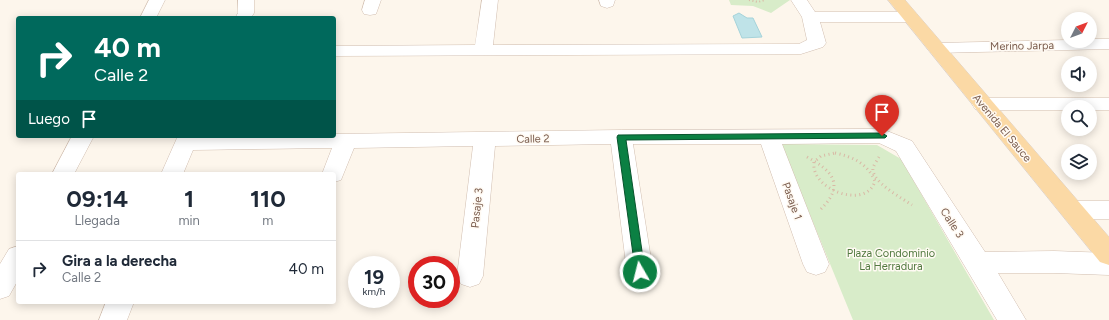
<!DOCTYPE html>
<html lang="es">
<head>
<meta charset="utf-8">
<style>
  :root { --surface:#fff; --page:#f2f2f3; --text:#1f2937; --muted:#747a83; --line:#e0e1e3 }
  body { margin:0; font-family:Figtree,sans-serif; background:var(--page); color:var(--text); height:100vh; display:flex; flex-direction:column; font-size:15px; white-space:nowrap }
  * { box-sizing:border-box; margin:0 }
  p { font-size:13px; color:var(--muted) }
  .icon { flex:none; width:22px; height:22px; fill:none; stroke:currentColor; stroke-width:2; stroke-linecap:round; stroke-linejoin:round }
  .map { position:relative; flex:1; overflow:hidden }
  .drawer { position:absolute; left:16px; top:172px; width:320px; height:132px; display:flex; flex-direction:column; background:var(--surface); border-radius:4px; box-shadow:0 2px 10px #0003 }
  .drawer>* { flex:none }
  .guide { position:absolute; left:16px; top:16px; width:320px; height:122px; border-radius:4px; box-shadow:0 2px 10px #0003; background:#00695c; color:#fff; overflow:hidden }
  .needle { width:26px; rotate:48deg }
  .buttons { position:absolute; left:1061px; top:12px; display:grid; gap:8px }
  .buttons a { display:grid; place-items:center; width:36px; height:36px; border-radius:50%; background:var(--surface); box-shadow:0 2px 10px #0003; font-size:20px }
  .speed { position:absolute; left:348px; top:256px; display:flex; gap:8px; font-size:20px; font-weight:700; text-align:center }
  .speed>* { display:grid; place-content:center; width:52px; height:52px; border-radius:50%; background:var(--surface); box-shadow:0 2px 10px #0003; line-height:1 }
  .speed small { font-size:10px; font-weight:400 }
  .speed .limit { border:6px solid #d22; background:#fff; color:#111 }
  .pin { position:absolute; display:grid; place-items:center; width:34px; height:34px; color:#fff; margin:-41px -17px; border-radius:50% 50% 50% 0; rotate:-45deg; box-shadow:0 0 4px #0007 }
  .pin .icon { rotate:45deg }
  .me { position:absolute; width:44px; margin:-22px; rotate:352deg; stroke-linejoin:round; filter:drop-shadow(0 0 3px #0008) }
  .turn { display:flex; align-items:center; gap:14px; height:84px; padding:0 12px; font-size:18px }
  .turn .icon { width:52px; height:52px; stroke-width:2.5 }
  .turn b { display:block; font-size:28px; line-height:34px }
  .then { display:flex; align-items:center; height:38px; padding:0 12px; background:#0003; gap:8px; font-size:15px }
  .eta { display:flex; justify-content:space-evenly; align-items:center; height:68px; text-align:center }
  .eta b { font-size:24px; font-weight:700; line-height:28px }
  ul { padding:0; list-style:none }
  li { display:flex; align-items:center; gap:12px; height:56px; padding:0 12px; border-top:1px solid var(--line) }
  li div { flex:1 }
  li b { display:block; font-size:15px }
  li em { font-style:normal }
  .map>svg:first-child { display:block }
  .green { fill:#d8ecc9 }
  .water { fill:#bfe3e8; stroke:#a5d3da }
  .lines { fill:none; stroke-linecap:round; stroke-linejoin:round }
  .minor-casing { stroke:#d1beb0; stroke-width:1 }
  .major-casing { stroke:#dad1cd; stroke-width:1 }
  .path-far1 { stroke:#d9b8a5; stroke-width:2; stroke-dasharray:1 2.5; stroke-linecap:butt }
  .path { stroke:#d9b8a5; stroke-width:3; stroke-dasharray:1 3.5; stroke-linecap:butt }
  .minor { fill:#fff; fill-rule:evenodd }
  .major { fill:#fbd9a5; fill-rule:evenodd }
  .route { fill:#0b8043; stroke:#07532c }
  .labels { text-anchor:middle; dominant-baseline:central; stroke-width:3; stroke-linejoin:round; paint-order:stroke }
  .street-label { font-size:11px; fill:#7a5c4d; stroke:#fffaf3 }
  .park-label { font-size:11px; fill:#537a41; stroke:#fffaf3 }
</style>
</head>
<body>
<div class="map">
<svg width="1109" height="320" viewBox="0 0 1109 320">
  <rect width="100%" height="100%" fill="#fdf6ec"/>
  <!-- green -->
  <path class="green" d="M 729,0 L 790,0 L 771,13 L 753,6 L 731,5 Z
    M 781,144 L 877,145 L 901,159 L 994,320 L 853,320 Z"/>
  <!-- water -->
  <path class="water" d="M 739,13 L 747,18 L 753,18 L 762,37 L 742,38 L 733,16 Z"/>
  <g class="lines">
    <defs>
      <path id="minor" d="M 149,0 L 165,0 L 156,18 L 140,18 Z
        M 238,0 L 254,0 L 254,13 L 251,18 L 235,18 L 238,13 Z
        M 365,0 L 381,0 L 376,14 L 370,15 L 364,14 L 362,10 Z
        M 482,0 L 498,0 L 493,45 L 799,44 L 807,40 L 802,17 L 791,0 L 807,0 L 815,12 L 910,12 L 916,13 L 918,17 L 916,21 L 910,22 L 820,22 L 826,43 L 823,47 L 801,54 L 334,56 L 334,46 L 475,45 Z
        M 599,0 L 615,0 L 613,6 L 607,8 L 601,6 Z
        M 1090,39 L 1109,39 L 1109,49 L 936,53 L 930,52 L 927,48 L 930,44 L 936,43 L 1068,40 L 1068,41 L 1090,41 Z
        M 982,98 L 1109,98 L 1109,110 L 1090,110 L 1090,107 L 1068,107 L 1068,110 L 982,110 L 975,109 L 972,104 L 975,99 Z
        M 882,129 L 912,141 L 985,252 L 1054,251 L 1109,253 L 1109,275 L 1054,273 L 998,273 L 1026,320 L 997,320 L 896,151 L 879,143 L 782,144 L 829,264 L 825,272 L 816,275 L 807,272 L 803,264 L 761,144 L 633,144 L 653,272 L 649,280 L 640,283 L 631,280 L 627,272 L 611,144 L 495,146 L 483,276 L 479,284 L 470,287 L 461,284 L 457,276 L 473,146 L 354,148 L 341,180 L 334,182 L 334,174 L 322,174 L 332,148 L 193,150 L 183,174 L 161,174 L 177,138 L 184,136 L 334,136 L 334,134 L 621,130 Z
        M 72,136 L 94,136 L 74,174 L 52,174 Z
        M 1071,201 L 1109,201 L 1109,219 L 1071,219 L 1063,216 L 1059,210 L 1063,204 Z
        M 18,246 L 18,280 L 9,296 L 0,299 L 0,264 L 9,249 Z
        M 106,302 L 134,302 L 127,320 L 99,320 Z"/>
      <path id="major" d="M 888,0 L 905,0 L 1109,237 L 1109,265 L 1100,262 Z"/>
    </defs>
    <!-- minor casing -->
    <use href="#minor" class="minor-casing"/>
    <!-- major casing -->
    <use href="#major" class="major-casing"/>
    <!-- path-far1 -->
    <path class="path-far1" d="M 749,0 L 758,2 L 765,0"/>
    <!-- path -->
    <path class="path" d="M 835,153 C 853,157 867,163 875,181 C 867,210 810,190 814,162 L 821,156 Z
      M 807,157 C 833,171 845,185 821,209
      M 879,157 C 877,160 874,165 873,168 C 871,182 902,198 912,205"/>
    <!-- minor -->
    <use href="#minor" class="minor"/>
    <!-- major -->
    <use href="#major" class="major"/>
  </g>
  <!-- route -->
  <path class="route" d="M 882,133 L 887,136 L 885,138 L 626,140 L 645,272 L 644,276 L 640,277 L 636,276 L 617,137 L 618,135 Z"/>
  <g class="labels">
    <!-- street labels -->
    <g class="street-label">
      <text transform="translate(1022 46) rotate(-1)">Merino Jarpa</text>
      <text transform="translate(1002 128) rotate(50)">Avenida El Sauce</text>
      <text transform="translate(533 139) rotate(-1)">Calle 2</text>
      <text transform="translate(792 201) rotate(70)">Pasaje 1</text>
      <text transform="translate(477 208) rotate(-84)">Pasaje 3</text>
      <text transform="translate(952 223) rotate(57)">Calle 3</text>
    </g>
    <!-- park labels -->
    <g class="park-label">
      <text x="891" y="253">Plaza Condominio<tspan x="891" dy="13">La Herradura</tspan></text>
    </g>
  </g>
</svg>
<div class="buttons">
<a><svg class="needle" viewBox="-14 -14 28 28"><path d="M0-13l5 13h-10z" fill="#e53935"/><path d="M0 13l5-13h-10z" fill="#747a83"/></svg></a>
<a><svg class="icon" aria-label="sound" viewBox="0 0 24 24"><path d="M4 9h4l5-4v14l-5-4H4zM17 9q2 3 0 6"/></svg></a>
<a><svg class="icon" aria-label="search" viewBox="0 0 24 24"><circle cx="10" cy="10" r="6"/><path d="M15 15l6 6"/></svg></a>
<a><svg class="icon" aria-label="layers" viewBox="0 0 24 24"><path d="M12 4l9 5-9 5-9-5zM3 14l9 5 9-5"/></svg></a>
</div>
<div class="speed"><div>19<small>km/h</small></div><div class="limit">30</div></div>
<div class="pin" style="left:882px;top:136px;background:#d93025"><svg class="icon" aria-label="arrive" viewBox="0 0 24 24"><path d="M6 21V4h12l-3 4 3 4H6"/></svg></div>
<svg class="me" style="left:640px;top:272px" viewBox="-20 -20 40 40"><circle r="17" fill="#0b8043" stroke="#fff" stroke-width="3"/><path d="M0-11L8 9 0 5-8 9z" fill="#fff"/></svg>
<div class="guide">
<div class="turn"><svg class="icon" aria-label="right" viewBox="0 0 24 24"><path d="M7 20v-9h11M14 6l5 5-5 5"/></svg><div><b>40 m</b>Calle 2</div></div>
<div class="then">Luego<svg class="icon" aria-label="arrive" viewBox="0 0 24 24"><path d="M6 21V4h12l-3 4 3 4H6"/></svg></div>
</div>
<section class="drawer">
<div class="eta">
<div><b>09:14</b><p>Llegada</p></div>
<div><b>1</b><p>min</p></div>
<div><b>110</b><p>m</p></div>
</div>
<ul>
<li><svg class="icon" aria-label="right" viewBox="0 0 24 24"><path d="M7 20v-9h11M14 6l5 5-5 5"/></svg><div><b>Gira a la derecha</b><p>Calle 2</p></div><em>40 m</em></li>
</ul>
</section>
</div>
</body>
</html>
